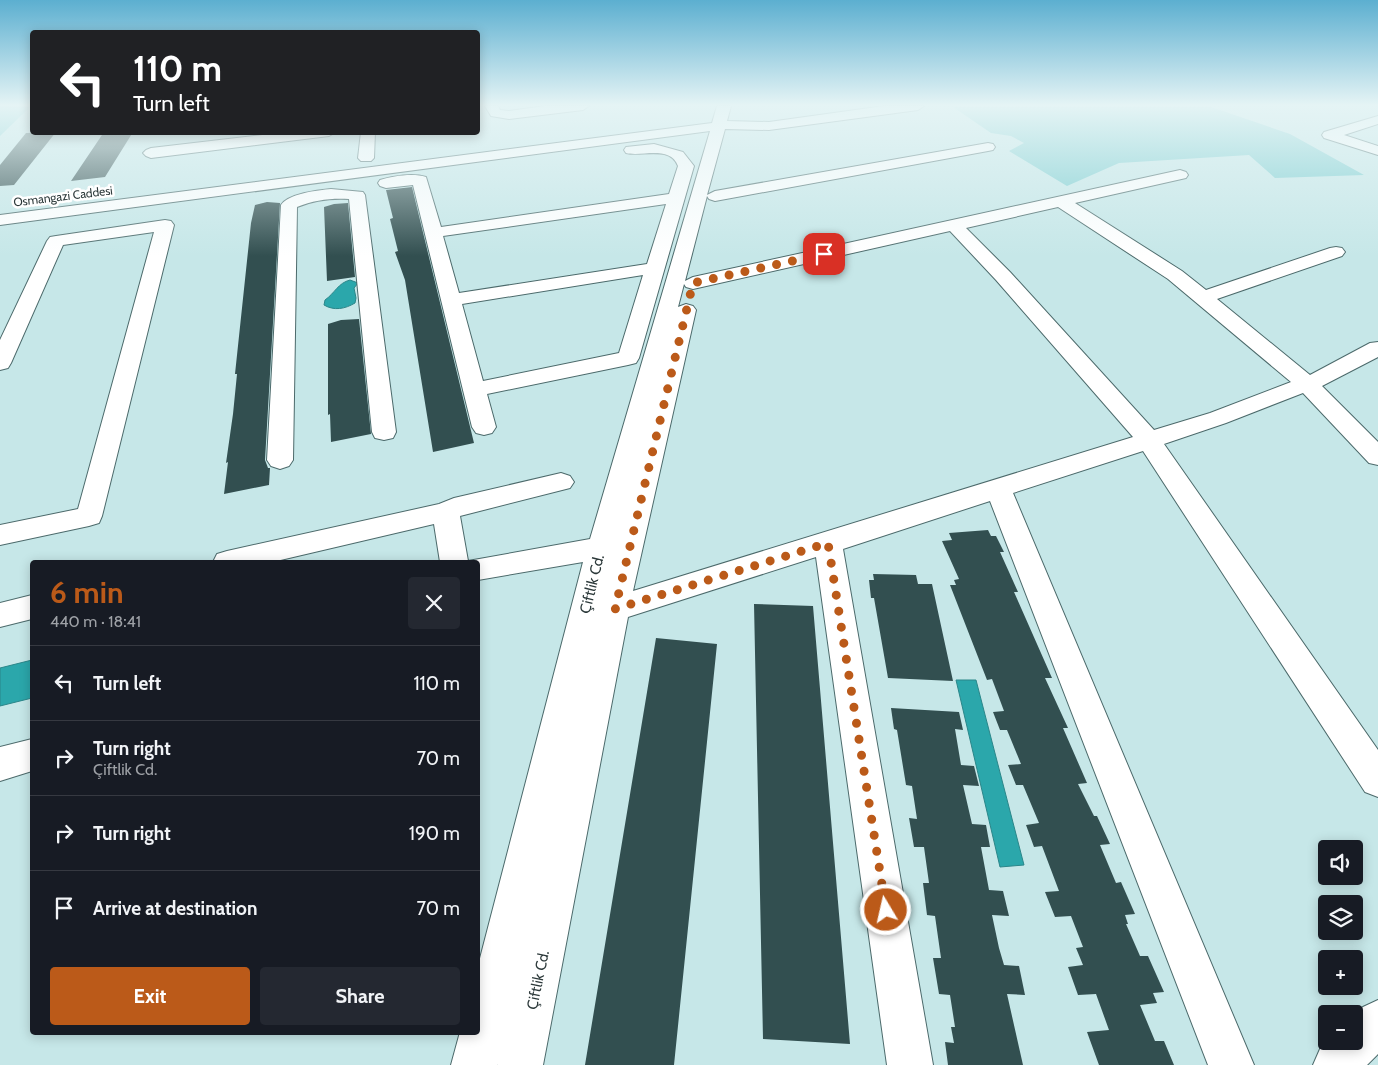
<!DOCTYPE html>
<html lang="en">
<head>
<meta charset="utf-8">
<style>
  :root { --surface:#171b24; --page:#242831; --text:#f1f3f6; --muted:#9ea1a6; --line:#363941; --accent:#bb5a19 }
  body { margin:0; font-family:Cabin,sans-serif; background:var(--page); color:var(--text); height:100vh; display:flex; flex-direction:column; font-size:19px; white-space:nowrap }
  * { box-sizing:border-box; margin:0 }
  p { font-size:16px; color:var(--muted) }
  .icon { flex:none; width:28px; height:28px; fill:none; stroke:currentColor; stroke-width:2; stroke-linecap:round; stroke-linejoin:round }
  .map { position:relative; flex:1; overflow:hidden }
  .side { position:absolute; left:30px; top:560px; width:450px; height:475px; display:flex; flex-direction:column; background:var(--surface); border-radius:5px; box-shadow:0 2px 12px #0003 }
  .side>* { flex:none }
  .guide { position:absolute; left:30px; top:30px; width:450px; height:105px; border-radius:5px; box-shadow:0 2px 12px #0003; background:#202124; color:#fff; overflow:hidden }
  .tools { position:absolute; left:1318px; top:840px; display:grid; gap:10px }
  .tools a { display:grid; place-items:center; width:45px; height:45px; border-radius:5px; background:var(--surface); box-shadow:0 2px 12px #0003; font-size:25px }
  .pin { position:absolute; display:grid; place-items:center; width:42px; height:42px; color:#fff; margin:-21px; border-radius:10px; box-shadow:0 2px 8px #0006 }
  .me { position:absolute; width:55px; margin:-28px; rotate:351deg; stroke-linejoin:round; filter:drop-shadow(0 0 4px #0008) }
  .turn { display:flex; align-items:center; gap:18px; height:105px; padding:0 20px; font-size:22px }
  .turn .icon { width:65px; height:65px; stroke-width:2.5 }
  .turn b { display:block; font-size:35px; line-height:42px }
  .round { display:grid; place-items:center; flex:none; width:52px; height:52px; border-radius:5px; background:var(--page) }
  .headline { display:flex; align-items:center; justify-content:space-between; height:85px; padding:0 20px }
  h1 { font-size:30px; font-weight:700; line-height:38px; color:var(--accent) }
  .action { display:flex; gap:10px; margin-top:auto; padding:10px 20px }
  .action a { flex:1; height:58px; border-radius:5px; background:var(--accent); color:#fff; font-size:20px; font-weight:700; line-height:58px; text-align:center }
  .action a+a { background:var(--page); color:var(--text) }
  ul { padding:0; list-style:none }
  li { display:flex; align-items:center; gap:15px; height:75px; padding:0 20px; border-top:1px solid var(--line) }
  li div { flex:1 }
  li b { display:block; font-size:19px }
  li em { font-style:normal }
  .map>svg:first-child { display:block }
  .green { fill:#7ccdd0 }
  .water { fill:#2ba7ab; stroke:#2b8689 }
  .building { fill:#324f50 }
  .lines { fill:none; stroke-linecap:round; stroke-linejoin:round }
  .minor-casing { stroke:#4c6a6b; stroke-width:2 }
  .minor { fill:#fff; fill-rule:evenodd }
  .route { stroke:#bb5a19; stroke-width:9; stroke-dasharray:0 16.2 }
  .labels { text-anchor:middle; dominant-baseline:central; stroke-width:5; stroke-linejoin:round; paint-order:stroke }
  .far-street-label { font-size:12px; fill:#2c393a; stroke:#fff }
  .street-label { font-size:15px; fill:#2c393a; stroke:#fff }
</style>
</head>
<body>
<div class="map">
<svg width="1378" height="1065" viewBox="0 0 1378 1065">
  <rect width="100%" height="100%" fill="#c6e7e8"/>
  <!-- green -->
  <path class="green" d="M 0,107 L 0,106 L 30,107 L 0,136 Z
    M 953,107 L 1211,107 L 1290,134 L 1364,175 L 1275,178 L 1249,155 L 1119,163 L 1067,186 L 1009,151 L 1024,143 L 1011,136 L 991,133 Z"/>
  <!-- water -->
  <path class="water" d="M 350,280 L 358,283 L 354,288 L 356,298 L 355,303 C 345,309 334,311 324,305 L 325,300 C 335,293 338,283 350,280 Z
    M 32,660 L 32,698 L 0,706 L 0,668 Z
    M 956,680 L 976,680 L 1024,865 L 1000,867 Z"/>
  <!-- building -->
  <path class="building" d="M 56,132 L 14,185 L 0,186 L 0,165 L 26,133 Z
    M 104,132 L 133,132 L 105,177 L 71,181 Z
    M 412,187 L 474,443 L 433,452 L 405,280 L 395,252 L 398,251 L 390,219 L 393,218 L 386,190 Z
    M 267,202 L 280,203 L 265,460 L 268,468 L 270,468 L 269,485 L 224,494 L 228,462 L 226,463 L 233,414 L 237,374 L 235,374 L 251,223 L 255,205 Z
    M 348,203 L 355,277 L 327,281 L 324,207 L 334,204 Z
    M 359,319 L 371,434 L 331,442 L 330,414 L 328,415 L 328,324 L 341,320 Z
    M 988,530 L 991,536 L 996,536 L 1004,552 L 1000,552 L 1018,592 L 1014,592 L 1052,678 L 1045,678 L 1068,728 L 1063,728 L 1087,783 L 1078,784 L 1094,816 L 1097,816 L 1110,844 L 1100,845 L 1116,883 L 1121,882 L 1135,914 L 1125,915 L 1128,924 L 1126,924 L 1140,956 L 1148,956 L 1164,992 L 1153,993 L 1157,1003 L 1140,1005 L 1155,1041 L 1164,1041 L 1174,1065 L 1099,1065 L 1087,1032 L 1109,1030 L 1096,994 L 1078,995 L 1068,967 L 1083,965 L 1076,948 L 1083,947 L 1071,916 L 1055,917 L 1045,892 L 1059,891 L 1042,846 L 1034,847 L 1026,825 L 1039,823 L 1023,785 L 1016,785 L 1008,765 L 1021,764 L 1007,730 L 1000,730 L 993,712 L 1004,711 L 992,679 L 987,680 L 950,585 L 956,585 L 954,580 L 959,579 L 942,541 L 952,540 L 949,533 Z
    M 873,574 L 916,575 L 918,584 L 932,584 L 953,681 L 888,678 L 874,598 L 871,598 L 869,580 L 874,580 Z
    M 754,604 L 813,606 L 850,1044 L 763,1039 Z
    M 656,638 L 717,644 L 674,1065 L 585,1065 Z
    M 891,708 L 959,712 L 963,730 L 955,729 L 961,765 L 974,766 L 979,786 L 963,785 L 972,824 L 986,825 L 990,847 L 981,847 L 989,890 L 1003,891 L 1009,916 L 992,915 L 999,948 L 1004,965 L 1019,966 L 1025,995 L 1007,994 L 1023,1065 L 948,1065 L 945,1042 L 954,1043 L 951,1027 L 955,1027 L 950,995 L 939,994 L 933,958 L 941,958 L 935,916 L 927,915 L 923,883 L 929,883 L 924,847 L 914,847 L 909,818 L 917,819 L 912,786 L 906,785 L 897,730 L 894,729 Z"/>
  <g class="lines">
    <defs>
      <path id="minor" d="M 485,106 L 498,106 L 500,110 L 509,111 L 545,106 L 589,106 L 583,110 L 509,119 L 491,116 Z
        M 717,106 L 731,106 L 727,121 L 769,122 L 884,106 L 924,106 L 918,110 L 769,130 L 725,129 L 707,195 L 715,191 L 988,143 L 993,144 L 995,147 L 993,150 L 988,151 L 715,201 L 709,199 L 707,196 L 685,281 L 693,277 L 1180,170 L 1186,172 L 1188,175 L 1186,178 L 1075,203 L 1182,271 L 1206,290 L 1330,248 L 1336,247 L 1342,248 L 1345,252 L 1342,256 L 1217,299 L 1310,375 L 1370,343 L 1378,342 L 1378,357 L 1322,386 L 1378,442 L 1378,465 L 1369,463 L 1303,393 L 1226,423 L 1164,444 L 1378,750 L 1378,797 L 1365,792 L 1143,451 L 1013,493 L 1254,1065 L 1208,1065 L 990,501 L 843,549 L 933,1065 L 887,1065 L 816,557 L 628,617 L 543,1065 L 497,1065 L 547,845 L 497,1065 L 451,1065 L 460,1032 L 478,1032 L 478,966 L 583,562 L 478,580 L 478,562 L 440,562 L 434,524 L 272,562 L 213,562 L 217,554 L 227,551 L 439,504 L 454,498 L 561,473 L 570,476 L 574,482 L 570,488 L 460,516 L 468,561 L 590,539 L 710,131 L 0,225 L 0,215 L 712,123 ZM 1058,207 L 1168,279 L 1291,382 L 1210,413 L 1154,430 L 1010,272 L 966,228 ZM 950,231 L 996,280 L 1133,437 L 633,591 L 696,310 L 693,306 L 686,304 L 678,307 L 684,284 L 686,287 L 693,289 Z
        M 1378,116 L 1378,124 L 1344,135 L 1378,146 L 1378,155 L 1324,138 L 1322,135 L 1324,132 Z
        M 288,132 L 336,132 L 329,136 L 151,158 L 146,156 L 143,153 L 146,150 L 151,148 Z
        M 361,132 L 375,132 L 374,158 L 371,161 L 361,161 L 358,158 Z
        M 654,144 L 683,152 L 694,166 L 639,358 L 636,363 L 628,365 L 487,394 L 496,427 L 492,433 L 484,435 L 476,433 L 472,427 L 413,185 L 386,188 L 380,186 L 378,183 L 380,180 C 393,176 413,173 426,177 L 441,227 L 669,194 L 678,166 C 670,145 642,157 626,153 L 624,150 L 626,147 ZM 666,204 L 647,264 L 459,293 L 443,236 ZM 643,275 L 619,353 L 483,381 L 462,304 Z
        M 331,189 L 363,192 L 365,195 L 396,432 L 393,438 L 384,440 L 375,438 L 372,432 L 349,199 C 331,198 314,200 297,207 L 293,460 L 289,466 L 280,469 L 271,466 L 267,460 L 281,205 C 288,194 318,190 331,189 Z
        M 165,220 L 171,221 L 174,225 L 102,516 L 99,523 L 89,526 L 0,545 L 0,525 L 78,509 L 154,232 L 63,245 L 11,363 L 8,368 L 0,370 L 0,340 L 47,241 L 50,237 L 56,236 Z
        M 32,595 L 32,619 L 0,627 L 0,603 Z
        M 32,739 L 32,771 L 0,781 L 0,747 Z
        M 1378,1000 L 1378,1054 L 1367,1065 L 1313,1065 L 1320,1049 L 1328,1041 L 1354,1041 L 1354,1015 L 1363,1007 Z"/>
    </defs>
    <!-- minor casing -->
    <use href="#minor" class="minor-casing"/>
    <!-- minor -->
    <use href="#minor" class="minor"/>
  </g>
  <!-- sky -->
  <linearGradient id="sky" x2="0" y2="1"><stop stop-color="#5cafd0"/><stop offset="0.41" stop-color="#e5f4f5"/><stop offset="1" stop-color="#e5f4f5" stop-opacity="0"/></linearGradient>
  <rect width="1378" height="256" fill="url(#sky)"/>
  <g class="lines">
    <!-- route -->
    <path class="route" d="M 824,254 L 693,283 L 615,609 L 828,543 L 886,910"/>
  </g>
  <g class="labels">
    <!-- far-street labels -->
    <g class="far-street-label">
      <text transform="translate(63 196) rotate(-7)">Osmangazi Caddesi</text>
    </g>
    <!-- street labels -->
    <g class="street-label">
      <text transform="translate(592 584) rotate(-76)">Çiftlik Cd.</text>
      <text transform="translate(538 980) rotate(-78)">Çiftlik Cd.</text>
    </g>
  </g>
</svg>
<div class="tools">
<a><svg class="icon" aria-label="sound" viewBox="0 0 24 24"><path d="M4 9h4l5-4v14l-5-4H4zM17 9q2 3 0 6"/></svg></a>
<a><svg class="icon" aria-label="layers" viewBox="0 0 24 24"><path d="M12 4l9 5-9 5-9-5zM3 14l9 5 9-5"/></svg></a>
<a>+</a>
<a>−</a>
</div>
<div class="pin" style="left:824px;top:254px;background:#d93025"><svg class="icon" aria-label="arrive" viewBox="0 0 24 24"><path d="M6 21V4h12l-3 4 3 4H6"/></svg></div>
<svg class="me" style="left:886px;top:910px" viewBox="-20 -20 40 40"><circle r="17" fill="#bb5a19" stroke="#fff" stroke-width="3"/><path d="M0-11L8 9 0 5-8 9z" fill="#fff"/></svg>
<div class="guide">
<div class="turn"><svg class="icon" aria-label="left" viewBox="0 0 24 24"><path d="M17 20v-9H6M10 6l-5 5 5 5"/></svg><div><b>110 m</b>Turn left</div></div>
</div>
<section class="side">
<div class="headline"><div><h1>6 min</h1><p>440 m · 18:41</p></div><a class="round"><svg class="icon" aria-label="close" viewBox="0 0 24 24"><path d="M6 6l12 12M18 6L6 18"/></svg></a></div>
<ul>
<li><svg class="icon" aria-label="left" viewBox="0 0 24 24"><path d="M17 20v-9H6M10 6l-5 5 5 5"/></svg><div><b>Turn left</b></div><em>110 m</em></li>
<li><svg class="icon" aria-label="right" viewBox="0 0 24 24"><path d="M7 20v-9h11M14 6l5 5-5 5"/></svg><div><b>Turn right</b><p>Çiftlik Cd.</p></div><em>70 m</em></li>
<li><svg class="icon" aria-label="right" viewBox="0 0 24 24"><path d="M7 20v-9h11M14 6l5 5-5 5"/></svg><div><b>Turn right</b></div><em>190 m</em></li>
<li><svg class="icon" aria-label="arrive" viewBox="0 0 24 24"><path d="M6 21V4h12l-3 4 3 4H6"/></svg><div><b>Arrive at destination</b></div><em>70 m</em></li>
</ul>
<div class="action"><a>Exit</a><a>Share</a></div>
</section>
</div>
</body>
</html>
